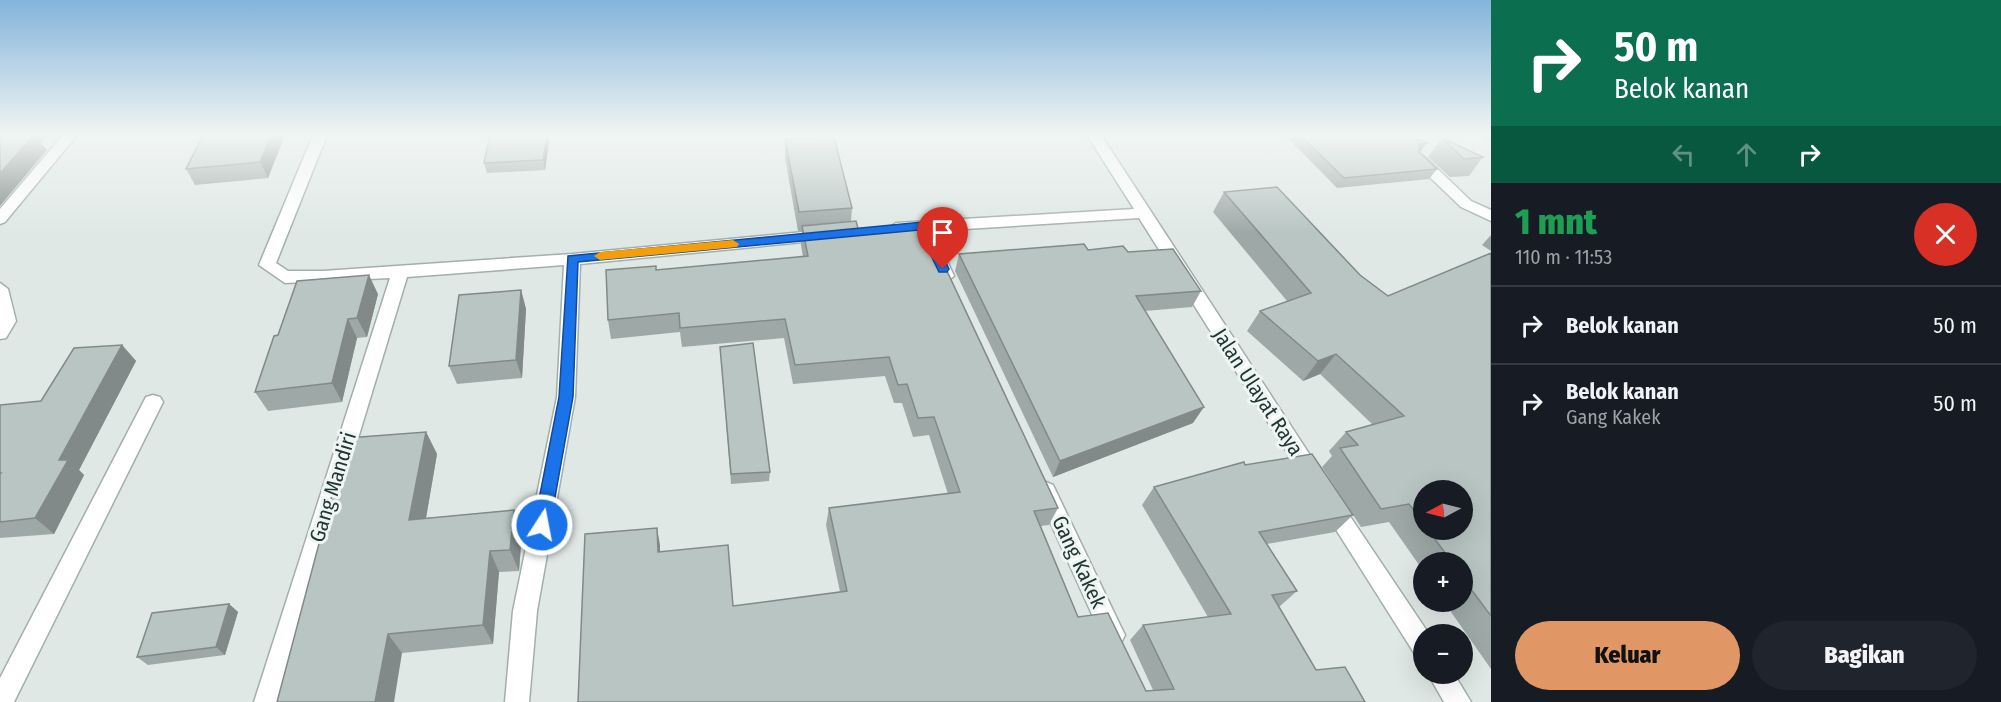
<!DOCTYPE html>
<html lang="id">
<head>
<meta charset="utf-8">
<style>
  :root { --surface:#171b24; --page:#20242c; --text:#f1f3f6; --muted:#9ea1a6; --line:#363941; --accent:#e09765 }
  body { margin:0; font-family:"Fira Sans Condensed",sans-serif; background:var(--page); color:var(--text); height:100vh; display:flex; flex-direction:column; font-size:22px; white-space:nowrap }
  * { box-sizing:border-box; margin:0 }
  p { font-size:20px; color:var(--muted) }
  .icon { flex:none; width:33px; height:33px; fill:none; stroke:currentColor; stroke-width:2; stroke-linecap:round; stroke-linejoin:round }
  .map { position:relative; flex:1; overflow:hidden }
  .sheet { display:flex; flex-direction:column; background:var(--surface); width:510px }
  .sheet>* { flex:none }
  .banner { background:#0b6e4f; color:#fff; overflow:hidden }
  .needle { width:39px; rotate:263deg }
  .tools { position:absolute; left:1413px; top:480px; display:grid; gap:12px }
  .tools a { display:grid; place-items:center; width:60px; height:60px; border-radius:50%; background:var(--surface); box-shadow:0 6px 24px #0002; font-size:30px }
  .pin { position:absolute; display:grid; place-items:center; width:51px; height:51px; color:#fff; margin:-62px -26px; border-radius:50% 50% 50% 0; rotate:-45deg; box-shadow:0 0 6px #0007 }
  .pin .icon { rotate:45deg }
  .me { position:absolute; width:66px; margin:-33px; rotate:11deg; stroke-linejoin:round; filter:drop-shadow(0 0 4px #0008) }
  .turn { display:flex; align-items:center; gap:21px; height:126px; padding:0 24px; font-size:27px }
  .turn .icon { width:78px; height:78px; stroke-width:2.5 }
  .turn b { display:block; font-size:42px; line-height:51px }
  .lanes { display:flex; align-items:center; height:57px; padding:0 24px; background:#0003; justify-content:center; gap:30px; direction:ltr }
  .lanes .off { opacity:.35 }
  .round { display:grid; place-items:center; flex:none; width:63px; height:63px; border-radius:32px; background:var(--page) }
  .head { display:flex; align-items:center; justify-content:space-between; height:102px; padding:0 24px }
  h1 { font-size:36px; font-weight:800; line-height:45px; color:#1e9e55 }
  .action { display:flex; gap:12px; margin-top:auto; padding:12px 24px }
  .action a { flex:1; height:69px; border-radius:36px; background:var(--accent); color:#111; font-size:24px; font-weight:800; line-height:69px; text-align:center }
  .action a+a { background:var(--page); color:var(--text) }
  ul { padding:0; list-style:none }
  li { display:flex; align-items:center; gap:18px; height:78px; padding:0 24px; border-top:2px solid var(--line) }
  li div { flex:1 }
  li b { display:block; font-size:22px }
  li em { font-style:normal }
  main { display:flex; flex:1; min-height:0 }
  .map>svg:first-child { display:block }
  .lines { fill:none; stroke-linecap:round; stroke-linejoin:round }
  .minor-casing { stroke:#a3afac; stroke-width:3 }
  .minor { fill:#fff; fill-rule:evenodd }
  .wall { fill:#9ea9a7; fill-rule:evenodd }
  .shaded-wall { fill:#818a88 }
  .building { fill:#b8c5c2; stroke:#818a88; stroke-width:1.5 }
  .route { fill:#1a73e8; stroke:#114b97; stroke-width:1.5 }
  .slow { fill:#f59e0b }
  .labels { text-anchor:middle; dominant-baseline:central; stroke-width:6; stroke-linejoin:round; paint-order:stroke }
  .street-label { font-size:21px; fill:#223634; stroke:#eff5f3 }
</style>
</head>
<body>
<main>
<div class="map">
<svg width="1491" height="702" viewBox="0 0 1491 702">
  <rect width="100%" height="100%" fill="#dfe8e5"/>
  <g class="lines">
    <defs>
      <path id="minor" d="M 63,135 L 77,135 L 5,222 L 0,224 L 0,209 Z
        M 313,135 L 327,135 L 276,263 L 288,271 L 323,271 L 572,254 L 824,230 L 832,235 L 824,240 L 580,264 L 575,397 L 537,611 L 529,702 L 505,702 L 513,611 L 557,397 L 564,265 L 407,277 L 278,702 L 254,702 L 390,278 L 285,283 L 259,265 Z
        M 1087,135 L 1101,135 L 1319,469 L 1322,475 L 1319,481 L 1312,484 L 1305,481 L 1139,218 L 933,231 L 954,276 L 946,282 L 938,276 L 918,232 L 896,233 L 888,228 L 896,223 L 1134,209 Z
        M 1419,155 L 1424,156 L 1471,201 L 1491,210 L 1491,221 L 1461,207 L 1414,162 L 1414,156 Z
        M 0,283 L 8,289 L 16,321 L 6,338 L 0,339 Z
        M 153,395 L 160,397 L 163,402 L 14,702 L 0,702 L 0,678 L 146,397 Z
        M 1046,482 L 1053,485 L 1121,627 L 1125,635 L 1121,643 L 1113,646 L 1105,643 L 1036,491 L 1039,485 Z
        M 1330,494 L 1337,497 L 1429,634 L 1424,634 L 1424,660 L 1416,656 L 1323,509 L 1320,503 L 1323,497 Z
        M 1428,674 L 1454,674 L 1471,702 L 1444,702 Z"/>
    </defs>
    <!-- minor casing -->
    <use href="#minor" class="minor-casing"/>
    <!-- minor -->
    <use href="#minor" class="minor"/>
  </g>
  <!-- wall -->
  <path class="wall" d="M 285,135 L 268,178 L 195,185 L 186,169 Z
    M 490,135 L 550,135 L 545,170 L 487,173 L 484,163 Z
    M 1285,135 L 1409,135 L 1420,152 L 1437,169 L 1429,179 L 1337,188 Z
    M 1481,135 L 1491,135 L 1491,144 Z
    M 1442,138 L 1483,157 L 1469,176 L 1450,177 L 1428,157 Z
    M 785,139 L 852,208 L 851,221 L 859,232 L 933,254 L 1058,508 L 1049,525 L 1041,526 L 1078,617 L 1146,691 L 1153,690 L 1130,640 L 1143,625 L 1208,617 L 1142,505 L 1154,487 L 1245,465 L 1353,515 L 1335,532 L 1267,544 L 1297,591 L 1279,607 L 1316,670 L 1365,702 L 578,702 L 657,528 L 660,552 L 733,606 L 840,592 L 826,525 L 829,508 L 948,494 L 929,435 L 913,437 L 902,403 L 894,403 L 885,376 L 793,384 L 784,338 L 682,347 L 680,332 L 611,339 L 608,320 L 656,270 L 803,257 L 801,245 L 802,231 L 798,231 L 785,158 Z
    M 1224,192 L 1360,275 L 1388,296 L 1491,253 L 1491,669 L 1444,602 L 1462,602 L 1462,562 L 1424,562 L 1424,572 L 1389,522 L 1361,527 L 1322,467 L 1332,456 L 1329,451 L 1346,432 L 1373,425 L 1320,374 L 1303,381 L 1247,331 L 1260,311 L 1287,301 L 1213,212 ZM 1424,490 L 1462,530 L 1424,530 Z
    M 1491,235 L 1491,251 L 1482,245 Z
    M 1088,250 L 1201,291 L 1192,307 L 1145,311 L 1193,423 L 1053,477 L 955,271 L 959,254 Z
    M 521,290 L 526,309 L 522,378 L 457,384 L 449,366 Z
    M 378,294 L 367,337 L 357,338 L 342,402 L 268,411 L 255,392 L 278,335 Z
    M 122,345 L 136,361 L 79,470 L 84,475 L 54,534 L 0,538 L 0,405 L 41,401 Z
    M 720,347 L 770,472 L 769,481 L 731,484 Z
    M 426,432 L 437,454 L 426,518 L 514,510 L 522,531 L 519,571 L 499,572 L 493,644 L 402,653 L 277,702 Z
    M 229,604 L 238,612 L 225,655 L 148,665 L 137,657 Z"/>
  <!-- shaded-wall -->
  <path class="shaded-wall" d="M 22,135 L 48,135 L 41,143 L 47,150 L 0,206 L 0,173 Z
    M 271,135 L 285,135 L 268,178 L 260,162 Z
    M 547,135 L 550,135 L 545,170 L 543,160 Z
    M 1427,143 L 1419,153 L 1419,144 Z
    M 369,275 L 378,294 L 367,337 L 357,318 Z
    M 521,290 L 526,309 L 522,378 L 516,360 Z
    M 348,319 L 357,338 L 342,402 L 332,383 Z
    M 122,345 L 136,361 L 79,470 L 84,475 L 54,534 L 35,518 L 59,460 Z
    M 1336,354 L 1320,374 L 1303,381 L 1318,361 Z
    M 1204,407 L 1193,423 L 1053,477 L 1060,461 Z
    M 426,432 L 437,454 L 422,541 L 409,520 Z
    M 514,510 L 522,531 L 519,571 L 510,550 Z
    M 657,528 L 660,545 L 660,568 L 658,552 Z
    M 490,551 L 499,572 L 493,644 L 483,625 Z
    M 229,604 L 238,612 L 225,655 L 216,647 Z
    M 388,634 L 402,653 L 394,702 L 375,702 Z"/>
  <!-- building -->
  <path class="building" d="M 0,135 L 34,135 L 0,173 Z
    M 203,135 L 271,135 L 260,162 L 186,169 Z
    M 490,135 L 547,135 L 543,160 L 484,163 Z
    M 1300,135 L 1409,135 L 1427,143 L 1419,144 L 1419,152 L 1437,169 L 1344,178 Z
    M 834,137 L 852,208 L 799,212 L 785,139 Z
    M 1442,138 L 1483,157 L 1464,159 Z
    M 1277,187 L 1360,275 L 1388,296 L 1491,253 L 1491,616 L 1462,577 L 1462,562 L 1452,562 L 1428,530 L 1462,530 L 1462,490 L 1424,490 L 1424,523 L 1409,504 L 1381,509 L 1340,448 L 1358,445 L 1346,432 L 1404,416 L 1336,354 L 1318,361 L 1260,311 L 1311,293 L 1224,192 Z
    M 856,221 L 859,232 L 920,225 L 933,254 L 939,254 L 1058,508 L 1034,511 L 1078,617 L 1108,613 L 1146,691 L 1174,689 L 1143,625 L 1231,614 L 1154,487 L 1244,462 L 1245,465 L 1312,454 L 1353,515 L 1259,532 L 1297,591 L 1272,595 L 1316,670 L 1345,667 L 1365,702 L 578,702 L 585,534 L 657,528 L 658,552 L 728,545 L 733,606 L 847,591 L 829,508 L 960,492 L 934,417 L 918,418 L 907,384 L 898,385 L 889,357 L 795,365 L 785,319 L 680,328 L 679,313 L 608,320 L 606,270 L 656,266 L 656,270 L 808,256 L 802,226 Z
    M 1084,244 L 1088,250 L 1123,246 L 1128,252 L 1173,249 L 1201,291 L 1136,296 L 1204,407 L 1060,461 L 959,254 Z
    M 369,275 L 357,318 L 348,319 L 332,383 L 255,392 L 274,336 L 278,335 L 297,281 Z
    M 521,290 L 516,360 L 449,366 L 459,295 Z
    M 753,343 L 770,472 L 731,474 L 720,347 Z
    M 122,345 L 59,460 L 68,460 L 35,518 L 0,522 L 0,474 L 1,473 L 0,473 L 0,405 L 41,401 L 74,348 Z
    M 426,432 L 409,520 L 514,510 L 510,550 L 490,551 L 483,625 L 388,634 L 375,702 L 277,702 L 347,438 Z
    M 229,604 L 216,647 L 137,657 L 152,613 Z"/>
  <!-- sky -->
  <linearGradient id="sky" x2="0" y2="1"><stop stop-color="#83b4db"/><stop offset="0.58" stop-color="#f1f5f3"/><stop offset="1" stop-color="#f1f5f3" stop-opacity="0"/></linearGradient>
  <rect width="1491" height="233" fill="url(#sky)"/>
  <!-- route -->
  <path class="route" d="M 923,222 L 929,226 L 949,269 L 947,272 L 939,272 L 919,230 L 578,262 L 573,397 L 550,525 L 547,530 L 542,532 L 536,530 L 534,525 L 559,397 L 568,256 Z"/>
  <!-- slow -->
  <path class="slow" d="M 733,240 L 739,244 L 737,247 L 600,260 L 594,256 L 600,252 Z"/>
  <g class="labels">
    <!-- street labels -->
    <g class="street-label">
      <text transform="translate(1258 392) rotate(57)">Jalan Ulayat Raya</text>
      <text transform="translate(333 487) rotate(-73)">Gang Mandiri</text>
      <text transform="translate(1079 562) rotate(65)">Gang Kakek</text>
    </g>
  </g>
</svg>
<div class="tools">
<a><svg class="needle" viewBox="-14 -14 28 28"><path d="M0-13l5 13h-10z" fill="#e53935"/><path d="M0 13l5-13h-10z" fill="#9ea1a6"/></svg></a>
<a>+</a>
<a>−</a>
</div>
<div class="pin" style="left:943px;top:269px;background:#d93025"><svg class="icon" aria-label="arrive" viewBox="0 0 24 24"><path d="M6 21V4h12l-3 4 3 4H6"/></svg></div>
<svg class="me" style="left:542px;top:525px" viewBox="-20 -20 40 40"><circle r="17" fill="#1a73e8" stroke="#fff" stroke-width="3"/><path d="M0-11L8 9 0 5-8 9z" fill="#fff"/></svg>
</div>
<section class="sheet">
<div class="banner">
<div class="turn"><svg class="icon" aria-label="right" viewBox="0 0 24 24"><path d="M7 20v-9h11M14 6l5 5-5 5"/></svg><div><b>50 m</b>Belok kanan</div></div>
<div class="lanes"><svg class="icon off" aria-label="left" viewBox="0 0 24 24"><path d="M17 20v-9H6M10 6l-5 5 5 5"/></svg><svg class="icon off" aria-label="ahead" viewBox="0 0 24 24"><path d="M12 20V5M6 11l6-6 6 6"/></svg><svg class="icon" aria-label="right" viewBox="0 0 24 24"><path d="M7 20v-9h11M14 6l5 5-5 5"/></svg></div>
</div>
<div class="head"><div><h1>1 mnt</h1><p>110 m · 11:53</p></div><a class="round" style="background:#d93025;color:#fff"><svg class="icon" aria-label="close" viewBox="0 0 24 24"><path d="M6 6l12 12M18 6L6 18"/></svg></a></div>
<ul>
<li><svg class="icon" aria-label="right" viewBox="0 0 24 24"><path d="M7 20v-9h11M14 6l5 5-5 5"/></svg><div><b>Belok kanan</b></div><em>50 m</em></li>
<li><svg class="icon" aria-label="right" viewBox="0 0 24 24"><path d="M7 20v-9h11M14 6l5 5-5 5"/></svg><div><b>Belok kanan</b><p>Gang Kakek</p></div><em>50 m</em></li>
</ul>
<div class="action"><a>Keluar</a><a>Bagikan</a></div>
</section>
</main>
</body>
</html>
